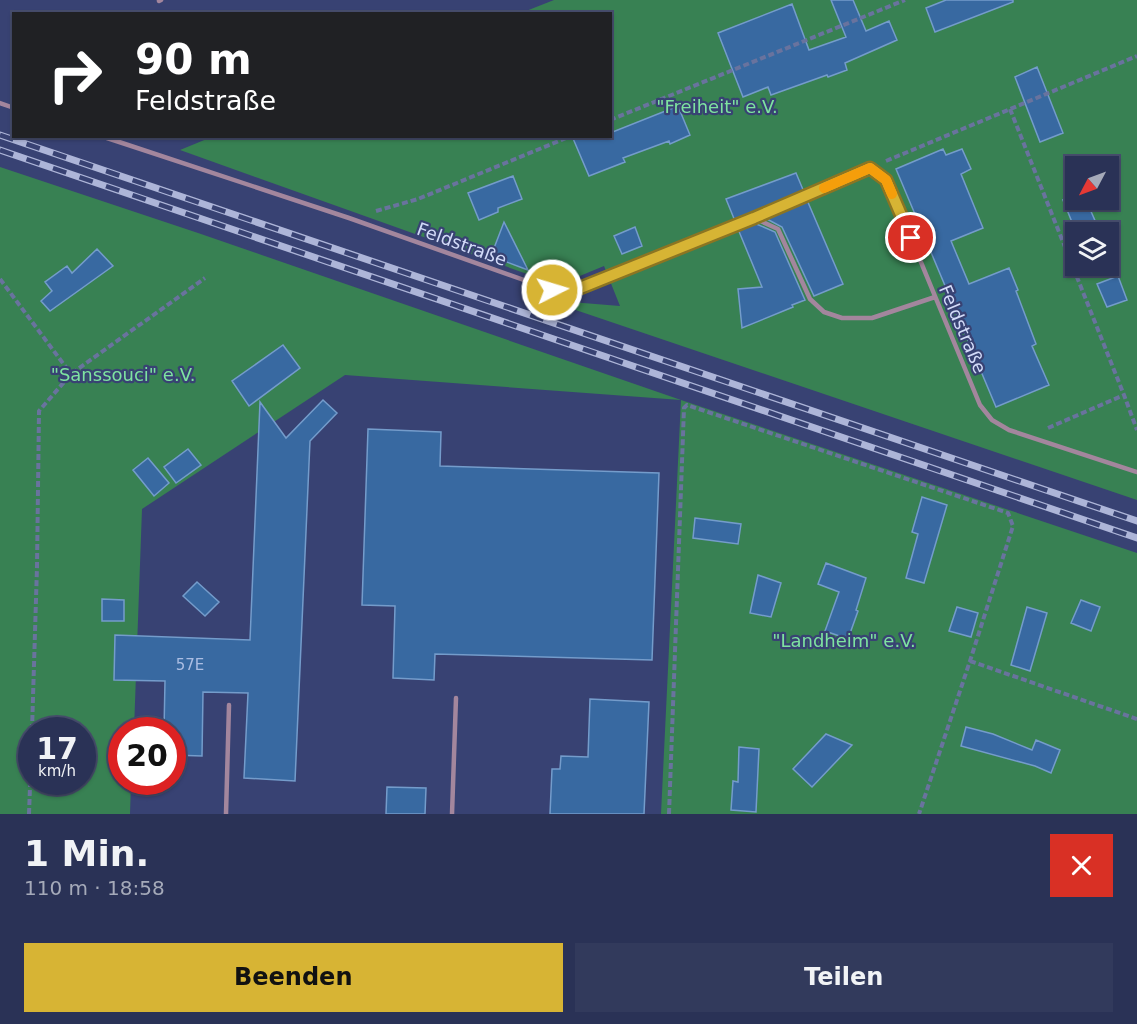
<!DOCTYPE html>
<html lang="de">
<head>
<meta charset="utf-8">
<style>
  :root { --surface:#2a3256; --page:#323a5c; --text:#f1f3f6; --muted:#a5aab9; --line:#464d6c; --accent:#d7b434 }
  body { margin:0; font-family:"DejaVu Sans",sans-serif; background:var(--page); color:var(--text); height:100vh; display:flex; flex-direction:column; font-size:22px; white-space:nowrap }
  * { box-sizing:border-box; margin:0 }
  p { font-size:20px; color:var(--muted) }
  .icon { flex:none; width:33px; height:33px; fill:none; stroke:currentColor; stroke-width:2; stroke-linecap:round; stroke-linejoin:round }
  .map { position:relative; height:814px; overflow:hidden }
  .drawer { display:flex; flex-direction:column; background:var(--surface); flex:1 }
  .drawer>* { flex:none }
  .hud { position:absolute; left:12px; top:12px; width:600px; height:126px; border-radius:0px; box-shadow:0 2px 4px #0004,0 0 0 2px var(--line); background:#202124; color:#fff; overflow:hidden }
  .needle { width:39px; rotate:229deg }
  .buttons { position:absolute; left:1065px; top:156px; display:grid; gap:12px }
  .buttons a { display:grid; place-items:center; width:54px; height:54px; border-radius:0px; background:var(--surface); box-shadow:0 2px 4px #0004,0 0 0 2px var(--line); font-size:30px }
  .speed { position:absolute; left:18px; top:717px; display:flex; gap:12px; font-size:30px; font-weight:700; text-align:center }
  .speed>* { display:grid; place-content:center; width:78px; height:78px; border-radius:50%; background:var(--surface); box-shadow:0 2px 4px #0004,0 0 0 2px var(--line); line-height:1 }
  .speed small { font-size:15px; font-weight:400 }
  .speed .limit { border:9px solid #d22; background:#fff; color:#111 }
  .pin { position:absolute; display:grid; place-items:center; width:51px; height:51px; color:#fff; margin:-26px; border:3px solid #fff; border-radius:50%; box-shadow:0 2px 6px #0007 }
  .me { position:absolute; width:66px; margin:-33px; rotate:85deg; stroke-linejoin:round; filter:drop-shadow(0 0 4px #0008) }
  .turn { display:flex; align-items:center; gap:21px; height:126px; padding:0 24px; font-size:27px }
  .turn .icon { width:78px; height:78px; stroke-width:2.5 }
  .turn b { display:block; font-size:42px; line-height:51px }
  .round { display:grid; place-items:center; flex:none; width:63px; height:63px; border-radius:0px; background:var(--page) }
  .summary { display:flex; align-items:center; justify-content:space-between; height:102px; padding:0 24px }
  h1 { font-size:36px; font-weight:700; line-height:45px }
  .action { display:flex; gap:12px; margin-top:auto; padding:12px 24px }
  .action a { flex:1; height:69px; border-radius:0px; background:var(--accent); color:#111; font-size:24px; font-weight:700; line-height:69px; text-align:center }
  .action a+a { background:var(--page); color:var(--text) }
  .map>svg:first-child { display:block }
  .green { fill:#388153; fill-rule:evenodd }
  .building { fill:#3869a1; stroke:#749ccb; stroke-width:1.5 }
  .lines { fill:none; stroke-linecap:round; stroke-linejoin:round }
  .path { stroke:#69739e; stroke-width:4; stroke-dasharray:6 3; stroke-linecap:butt }
  .lane { stroke:#a3869d; stroke-width:4.5 }
  .rail-casing { stroke:#adb5d8; stroke-width:7 }
  .rail { stroke:#384273; stroke-width:4.5; stroke-dasharray:14; stroke-linecap:butt }
  .route-casing { stroke:#8c7522; stroke-width:15 }
  .route { stroke:#d7b434; stroke-width:10 }
  .slow { stroke:#f59e0b; stroke-width:10 }
  .labels { text-anchor:middle; dominant-baseline:central; stroke-width:4.5; stroke-linejoin:round; paint-order:stroke }
  .number-label { font-size:15px; fill:#acbee3 }
  .park-label { font-size:18px; fill:#7ee3a0; stroke:#384273 }
  .street-label { font-size:18px; fill:#d3dbf9; stroke:#384273 }
</style>
</head>
<body>
<div class="map">
<svg width="1137" height="814" viewBox="0 0 1137 814">
  <rect width="100%" height="100%" fill="#384273"/>
  <!-- green -->
  <path class="green" d="M 554,0 L 1137,0 L 1137,500 L 546,300 L 620,306 L 604,266 L 558,285 L 180,150 L 214,136 L 610,136 L 610,14 L 521,13 ZM 1076,166 L 1108,166 L 1108,200 L 1076,200 ZM 1076,232 L 1108,232 L 1108,266 L 1076,266 Z
    M 0,167 L 201,234 L 681,400 L 1137,553 L 1137,814 L 661,814 L 681,400 L 345,375 L 142,509 L 134,730 L 122,730 L 122,782 L 131,782 L 130,814 L 0,814 ZM 32,730 L 82,730 L 82,782 L 32,782 Z"/>
  <!-- building -->
  <path class="building" d="M 831,0 L 853,0 L 866,31 L 889,21 L 897,40 L 845,63 L 847,70 L 828,77 L 827,75 L 771,95 L 768,87 L 743,97 L 718,33 L 792,4 L 809,50 L 846,37 Z
    M 946,0 L 1013,0 L 1013,2 L 935,32 L 926,8 Z
    M 1037,67 L 1063,133 L 1040,142 L 1015,77 Z
    M 678,106 L 690,135 L 670,144 L 669,141 L 623,158 L 625,162 L 589,176 L 572,136 L 610,136 L 610,133 Z
    M 943,149 L 946,155 L 962,149 L 971,169 L 961,174 L 983,228 L 951,241 L 969,284 L 1009,268 L 1018,290 L 1016,291 L 1036,344 L 1032,346 L 1049,385 L 996,407 L 896,169 Z
    M 796,173 L 804,192 L 735,221 L 726,199 Z
    M 513,176 L 522,199 L 498,208 L 498,212 L 479,220 L 468,193 Z
    M 807,200 L 843,284 L 814,296 L 782,227 L 765,218 Z
    M 1063,200 L 1086,200 L 1100,232 L 1076,232 Z
    M 504,222 L 528,270 L 491,256 Z
    M 754,223 L 775,232 L 805,300 L 792,305 L 793,307 L 742,328 L 738,289 L 762,287 L 738,229 Z
    M 635,227 L 642,246 L 622,254 L 614,236 Z
    M 97,249 L 113,266 L 50,311 L 41,301 L 52,291 L 45,282 L 67,266 L 72,273 Z
    M 1118,276 L 1127,300 L 1107,307 L 1097,284 Z
    M 283,345 L 300,368 L 249,406 L 232,381 Z
    M 323,400 L 337,413 L 310,441 L 295,781 L 244,778 L 248,693 L 203,692 L 202,756 L 172,755 L 172,730 L 164,730 L 165,681 L 114,680 L 115,635 L 250,640 L 260,402 L 286,438 Z
    M 368,429 L 441,432 L 440,466 L 659,473 L 652,660 L 435,654 L 434,680 L 393,678 L 395,606 L 362,605 Z
    M 188,449 L 201,465 L 176,483 L 164,467 Z
    M 148,458 L 169,483 L 154,496 L 133,470 Z
    M 922,497 L 947,505 L 924,583 L 906,578 L 918,534 L 912,532 Z
    M 695,518 L 741,524 L 738,544 L 693,538 Z
    M 826,563 L 866,578 L 856,610 L 858,611 L 848,639 L 825,631 L 839,592 L 818,584 Z
    M 758,575 L 781,583 L 771,617 L 750,613 Z
    M 197,582 L 219,602 L 205,616 L 183,596 Z
    M 102,599 L 124,600 L 124,621 L 102,621 Z
    M 1081,600 L 1100,607 L 1091,631 L 1071,623 Z
    M 957,607 L 978,613 L 971,637 L 949,631 Z
    M 1027,607 L 1047,613 L 1030,671 L 1011,665 Z
    M 590,699 L 649,702 L 644,814 L 550,814 L 552,769 L 560,769 L 561,756 L 588,757 Z
    M 966,727 L 993,734 L 1032,750 L 1036,740 L 1060,750 L 1051,773 L 1035,766 L 961,746 Z
    M 826,734 L 852,745 L 812,787 L 793,769 Z
    M 739,747 L 759,749 L 756,812 L 731,810 L 733,781 L 738,782 Z
    M 387,787 L 426,788 L 425,814 L 386,814 Z"/>
  <g class="lines">
    <!-- path -->
    <path class="path" d="M 1010,109 L 1124,395 L 1137,430
      M 610,120 L 905,0
      M 886,161 L 1137,56
      M 376,211 L 418,199 L 571,136
      M 0,279 L 71,374
      M 1048,428 L 1124,395
      M 970,661 L 1137,719
      M 32,730 L 37,567 L 39,411 L 71,374 L 205,278
      M 29,814 L 32,733
      M 669,814 L 684,408 L 687,405 L 1008,513 L 1013,526 L 970,661 L 919,814"/>
    <!-- lane -->
    <path class="lane" d="M 159,1 L 161,0
      M 0,103 L 14,108
      M 101,136 L 349,218 L 552,290 L 580,288 L 754,218 L 870,168 L 887,180 L 980,405 L 992,420 L 1009,430 L 1137,472
      M 754,218 L 778,229 L 810,299 L 824,312 L 842,318 L 872,318 L 935,297
      M 226,814 L 229,705
      M 452,814 L 456,698"/>
    <defs>
      <path id="rail" d="M 0,135 L 1137,521
        M 0,150 L 1137,538"/>
    </defs>
    <!-- rail casing -->
    <use href="#rail" class="rail-casing"/>
    <!-- rail -->
    <use href="#rail" class="rail"/>
  </g>
  <g class="lines">
    <defs>
      <path id="route" d="M 552,290 L 580,288 L 754,218 L 870,168 L 886,180 L 911,238"/>
    </defs>
    <!-- route casing -->
    <use href="#route" class="route-casing"/>
    <!-- route -->
    <use href="#route" class="route"/>
    <!-- slow -->
    <path class="slow" d="M 824,188 L 870,168 L 886,180 L 892,194"/>
  </g>
  <g class="labels">
    <!-- number labels -->
    <g class="number-label">
      <text x="190" y="665">57E</text>
    </g>
    <!-- park labels -->
    <g class="park-label">
      <text x="717" y="106">"Freiheit" e.V.</text>
      <text x="123" y="374">"Sanssouci" e.V.</text>
      <text x="844" y="640">"Landheim" e.V.</text>
    </g>
    <!-- street labels -->
    <g class="street-label">
      <text transform="translate(462 244) rotate(20)">Feldstraße</text>
      <text transform="translate(963 329) rotate(67)">Feldstraße</text>
    </g>
  </g>
</svg>
<div class="buttons">
<a><svg class="needle" viewBox="-14 -14 28 28"><path d="M0-13l5 13h-10z" fill="#e53935"/><path d="M0 13l5-13h-10z" fill="#a5aab9"/></svg></a>
<a><svg class="icon" aria-label="layers" viewBox="0 0 24 24"><path d="M12 4l9 5-9 5-9-5zM3 14l9 5 9-5"/></svg></a>
</div>
<div class="speed"><div>17<small>km/h</small></div><div class="limit">20</div></div>
<div class="pin" style="left:911px;top:238px;background:#d93025"><svg class="icon" aria-label="arrive" viewBox="0 0 24 24"><path d="M6 21V4h12l-3 4 3 4H6"/></svg></div>
<svg class="me" style="left:552px;top:290px" viewBox="-20 -20 40 40"><circle r="17" fill="#d7b434" stroke="#fff" stroke-width="3"/><path d="M0-11L8 9 0 5-8 9z" fill="#fff"/></svg>
<div class="hud">
<div class="turn"><svg class="icon" aria-label="right" viewBox="0 0 24 24"><path d="M7 20v-9h11M14 6l5 5-5 5"/></svg><div><b>90 m</b>Feldstraße</div></div>
</div>
</div>
<section class="drawer">
<div class="summary"><div><h1>1 Min.</h1><p>110 m · 18:58</p></div><a class="round" style="background:#d93025;color:#fff"><svg class="icon" aria-label="close" viewBox="0 0 24 24"><path d="M6 6l12 12M18 6L6 18"/></svg></a></div>
<div class="action"><a>Beenden</a><a>Teilen</a></div>
</section>
</body>
</html>
